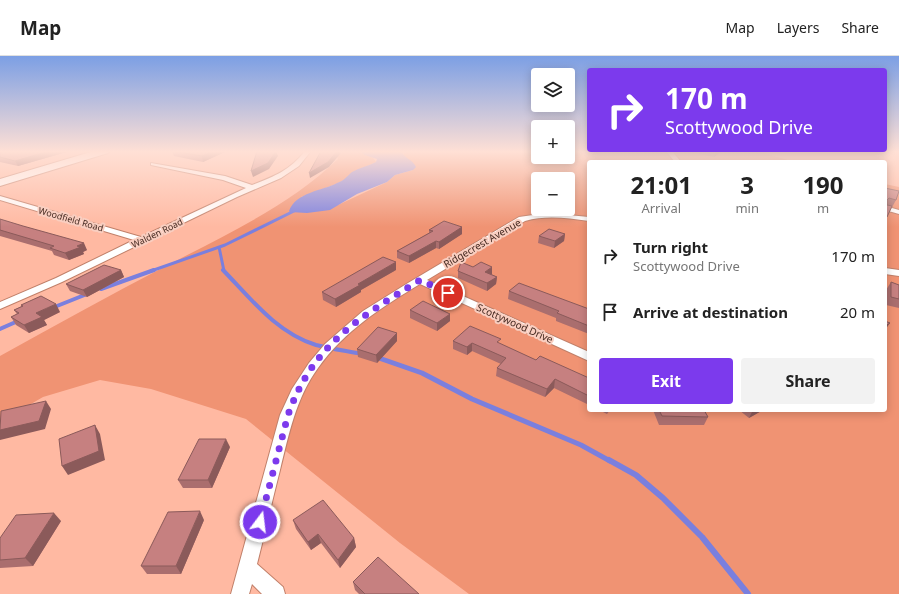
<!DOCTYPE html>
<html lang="en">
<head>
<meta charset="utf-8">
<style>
  :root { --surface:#fff; --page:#f2f2f2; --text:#222; --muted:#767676; --line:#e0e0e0; --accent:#7c3aed }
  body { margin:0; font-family:"Noto Sans",sans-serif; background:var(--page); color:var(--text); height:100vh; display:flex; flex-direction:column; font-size:15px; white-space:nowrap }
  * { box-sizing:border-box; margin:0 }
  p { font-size:13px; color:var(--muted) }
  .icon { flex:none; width:22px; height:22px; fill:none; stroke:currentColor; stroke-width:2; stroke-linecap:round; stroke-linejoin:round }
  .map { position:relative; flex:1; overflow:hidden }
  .drawer { position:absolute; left:587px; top:104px; width:300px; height:252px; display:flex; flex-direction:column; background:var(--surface); border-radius:4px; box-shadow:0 2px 10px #0003 }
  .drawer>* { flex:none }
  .banner { position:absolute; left:587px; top:12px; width:300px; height:84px; border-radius:4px; box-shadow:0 2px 10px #0003; background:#7c3aed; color:#fff; overflow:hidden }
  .buttons { position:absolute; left:531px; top:12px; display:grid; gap:8px }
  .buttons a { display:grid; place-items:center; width:44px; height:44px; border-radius:4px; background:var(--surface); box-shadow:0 2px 10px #0003; font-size:20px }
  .pin { position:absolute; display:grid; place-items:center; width:34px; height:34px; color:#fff; margin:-17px; border:2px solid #fff; border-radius:50%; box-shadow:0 1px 4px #0007 }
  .me { position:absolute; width:44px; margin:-22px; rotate:15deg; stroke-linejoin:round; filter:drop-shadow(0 0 3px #0008) }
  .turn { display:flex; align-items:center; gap:14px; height:84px; padding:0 12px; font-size:18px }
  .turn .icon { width:52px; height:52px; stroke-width:2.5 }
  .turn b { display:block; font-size:28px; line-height:34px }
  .eta { display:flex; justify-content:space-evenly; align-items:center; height:68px; text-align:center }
  .eta b { font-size:24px; font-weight:700; line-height:28px }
  .cta { display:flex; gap:8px; margin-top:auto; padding:8px 12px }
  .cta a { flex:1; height:46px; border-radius:4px; background:var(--accent); color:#fff; font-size:16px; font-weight:700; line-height:46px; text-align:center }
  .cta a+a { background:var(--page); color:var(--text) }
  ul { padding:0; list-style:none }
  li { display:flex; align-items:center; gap:12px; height:56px; padding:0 12px }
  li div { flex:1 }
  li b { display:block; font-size:15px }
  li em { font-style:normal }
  header { display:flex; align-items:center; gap:24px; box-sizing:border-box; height:56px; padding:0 20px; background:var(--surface); border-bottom:1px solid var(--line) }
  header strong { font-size:19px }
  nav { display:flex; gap:22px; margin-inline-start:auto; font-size:14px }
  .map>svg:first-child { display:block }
  .green { fill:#f09373; fill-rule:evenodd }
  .water { fill:#7a7fde }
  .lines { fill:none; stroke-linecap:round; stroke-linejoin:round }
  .stream-far3 { stroke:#7a7fde; stroke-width:3 }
  .stream-far2 { stroke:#7a7fde; stroke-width:4 }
  .stream-far1 { stroke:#7a7fde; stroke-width:5 }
  .stream { stroke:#7a7fde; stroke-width:6 }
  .street-casing { stroke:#c1806a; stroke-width:2 }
  .primary-casing { stroke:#c1806a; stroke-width:2 }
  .street { fill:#fff; fill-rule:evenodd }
  .primary { fill:#fff; fill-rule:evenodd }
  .wall { fill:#aa6e6e }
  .shaded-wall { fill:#8b5a5a }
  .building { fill:#c68080; stroke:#8b5a5a }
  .route { stroke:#7c3aed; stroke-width:7; stroke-dasharray:0 12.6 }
  .labels { text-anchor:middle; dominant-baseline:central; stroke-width:4; stroke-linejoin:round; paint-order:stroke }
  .far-street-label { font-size:9px; fill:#452a21; stroke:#f9cec0 }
  .street-label { font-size:10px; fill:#452a21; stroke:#f9cec0 }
</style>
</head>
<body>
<header>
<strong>Map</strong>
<nav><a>Map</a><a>Layers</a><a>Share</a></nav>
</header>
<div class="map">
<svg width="899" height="538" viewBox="0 0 899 538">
  <rect width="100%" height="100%" fill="#ffb9a2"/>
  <!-- green -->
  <path class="green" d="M 335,95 C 348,95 369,92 376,106 L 352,117 L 346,123 L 336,128 L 301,141 L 338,149 L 387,126 L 395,119 L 413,114 L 404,100 L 404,95 L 538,95 L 538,101 L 568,101 L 568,95 L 761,95 L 770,99 L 795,106 L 589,106 L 589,354 L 885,354 L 885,128 L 899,131 L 899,538 L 469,538 L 400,487 L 246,363 L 151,333 L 100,324 L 43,341 L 0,366 L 0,300 C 56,269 112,238 168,209 C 227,178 289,150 338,103 ZM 538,123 L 568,123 L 568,153 L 538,153 Z"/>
  <!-- water -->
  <path class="water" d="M 360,95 L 401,95 C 404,102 412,103 416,111 L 413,114 L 395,119 L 387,126 L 357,138 L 330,154 L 307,157 L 290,156 L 289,155 C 296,136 322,135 337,127 C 344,125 347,120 352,116 C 359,112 368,110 376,106 L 377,103 L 365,99 Z"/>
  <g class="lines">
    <!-- stream-far3 -->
    <path class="stream-far3" d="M 219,191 L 224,215
      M 151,215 L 225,189 L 294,155"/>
    <!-- stream-far2 -->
    <path class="stream-far2" d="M 223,214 C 251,243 277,277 316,289 C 331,293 347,295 362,298
      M 101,233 L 154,214
      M 52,252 L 87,238
      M 0,273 L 18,265"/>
    <!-- stream-far1 -->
    <path class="stream-far1" d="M 376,301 L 422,317 L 472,343 L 581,389 L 610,405"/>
    <!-- stream -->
    <path class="stream" d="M 609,404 L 636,419 L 663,442 L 702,481 L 748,538"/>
    <defs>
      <path id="street" d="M 305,95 L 311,95 L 299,110 L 281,122 L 237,141 L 62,226 L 0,253 L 0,246 L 56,222 L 134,184 L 0,144 L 0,140 L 141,181 L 246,132 L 223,124 L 151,109 L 151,107 L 225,120 L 252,129 C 275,120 289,115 305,95 Z
        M 666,95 L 672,95 L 681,106 L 675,106 Z
        M 885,150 L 899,154 L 899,158 L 885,154 Z
        M 547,157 L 589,161 L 589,165 C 567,162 546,159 525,165 L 427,224 L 589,296 L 589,305 L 420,228 C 382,251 344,275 318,312 C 296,342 289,378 280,414 C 272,445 265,477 257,508 L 283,531 L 285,538 L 262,538 L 252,528 L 249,538 L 231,538 L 280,359 L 292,333 L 309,307 L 325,288 L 363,255 L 408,227 L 519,161 Z
        M 885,212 L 899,214 L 899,220 L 885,218 Z"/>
      <path id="primary" d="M 94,95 L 110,95 L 108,97 L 0,130 L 0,123 Z"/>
    </defs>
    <!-- street casing -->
    <use href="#street" class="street-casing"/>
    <!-- primary casing -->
    <use href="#primary" class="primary-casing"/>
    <!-- street -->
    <use href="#street" class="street"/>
    <!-- primary -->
    <use href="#primary" class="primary"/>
  </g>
  <!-- wall -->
  <path class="wall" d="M 0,95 L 70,95 L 18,110 L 0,106 Z
    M 172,95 L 227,95 L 203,106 L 174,100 Z
    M 700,95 L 722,95 L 714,101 L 699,98 Z
    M 885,132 L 896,144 L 885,164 Z
    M 0,163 L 87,194 L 83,196 L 84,198 L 69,204 L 54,199 L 52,195 L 0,180 Z
    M 462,171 L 462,178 L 439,193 L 436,192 L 409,207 L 397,202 L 397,195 L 429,177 L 429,174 Z
    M 565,178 L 564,185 L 554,192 L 538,187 L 539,180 Z
    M 121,214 L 124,221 L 87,241 L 70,235 L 66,228 Z
    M 396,214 L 361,234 L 361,236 L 336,251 L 323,244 L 322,236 Z
    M 458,215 L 492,218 L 491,218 L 497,221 L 496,228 L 487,235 L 458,222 Z
    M 891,226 L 899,229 L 899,252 L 886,249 L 886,234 Z
    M 509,235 L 589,253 L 589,278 L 556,265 L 556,262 L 508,243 Z
    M 21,249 L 60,256 L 44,264 L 47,269 L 29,277 L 16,269 L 11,261 L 17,258 L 14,254 L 22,250 Z
    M 410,254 L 450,265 L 437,275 L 410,262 Z
    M 397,277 L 397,285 L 377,307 L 358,301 L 357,293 Z
    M 453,285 L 500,288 L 536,304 L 589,322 L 589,349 L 554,332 L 545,341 L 496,320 L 497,312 L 501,308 L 472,295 L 467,299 L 453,293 Z
    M 599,354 L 610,354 L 607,358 Z
    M 653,354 L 704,354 L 708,361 L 704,369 L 659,369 Z
    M 739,354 L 763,354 L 749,362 Z
    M 230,391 L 212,432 L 183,432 L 178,424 Z
    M 204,464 L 181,518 L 147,518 L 141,510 Z
    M 293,464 L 354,482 L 356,491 L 340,512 L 321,487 L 311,494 L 296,473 Z
    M 61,465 L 33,510 L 0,512 L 0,482 Z
    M 353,526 L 419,538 L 359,538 L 355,534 Z"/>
  <!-- shaded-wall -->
  <path class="shaded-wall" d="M 49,95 L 70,95 L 18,110 L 15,105 Z
    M 213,95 L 227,95 L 203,106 L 202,100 Z
    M 276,95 L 278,100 L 269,113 L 253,121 L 251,115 Z
    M 337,95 L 340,95 L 341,97 L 329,111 L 310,122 L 309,117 Z
    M 717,95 L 722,95 L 714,101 L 716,96 Z
    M 462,171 L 462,178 L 439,193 L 439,186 Z
    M 565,178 L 564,185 L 554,192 L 555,185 Z
    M 436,185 L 436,192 L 409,207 L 409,200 Z
    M 84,187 L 87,194 L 83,196 L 84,198 L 69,204 L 65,197 L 77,190 Z
    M 396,206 L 396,214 L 361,234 L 361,236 L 336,251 L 335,243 L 358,228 Z
    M 492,211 L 492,218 L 484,223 L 485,216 Z
    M 121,214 L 124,221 L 87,241 L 83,234 Z
    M 497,221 L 496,228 L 487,235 L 487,227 Z
    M 56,248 L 60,256 L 44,264 L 47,269 L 29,277 L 24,269 L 36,257 Z
    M 450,258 L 450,265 L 437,275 L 437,267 Z
    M 890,267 L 885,274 L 885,270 Z
    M 397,277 L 397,285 L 377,307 L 376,299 Z
    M 472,287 L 472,295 L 467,299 L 467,291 Z
    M 555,323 L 554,332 L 545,341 L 547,333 Z
    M 46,345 L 51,353 L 45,373 L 0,384 L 0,374 Z
    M 753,354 L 763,354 L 749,362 Z
    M 95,369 L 100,378 L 105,404 L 68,419 L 62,410 Z
    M 226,383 L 230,391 L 212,432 L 208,424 Z
    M 200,455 L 204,464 L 181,518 L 176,510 Z
    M 54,457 L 61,465 L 33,510 L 25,502 Z
    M 318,478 L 321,487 L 311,494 L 308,486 Z
    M 354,482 L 356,491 L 340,512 L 338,504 Z"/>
  <!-- building -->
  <path class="building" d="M 0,95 L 49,95 L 15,105 L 0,101 Z
    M 173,95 L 213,95 L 202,100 Z
    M 257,95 L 276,95 L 268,107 L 251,115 Z
    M 321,95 L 337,95 L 328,106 L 309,117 Z
    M 885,132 L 899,135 L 896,144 L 889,142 L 887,144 L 887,149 L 892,150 L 887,161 L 885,160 Z
    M 0,163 L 23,170 L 84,187 L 77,190 L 81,191 L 65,197 L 50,192 L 54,190 L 0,174 Z
    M 444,165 L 462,171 L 439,186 L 436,185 L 409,200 L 397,195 L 433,175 L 429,174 Z
    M 549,173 L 565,178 L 555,185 L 539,180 Z
    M 383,201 L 396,206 L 358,228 L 360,229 L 335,243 L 322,236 Z
    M 461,206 L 473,211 L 481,206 L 492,211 L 485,216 L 497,221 L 487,227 L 458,215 Z
    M 104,209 L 121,214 L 83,234 L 66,228 Z
    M 891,226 L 899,229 L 899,243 L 891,241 Z
    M 519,227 L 589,253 L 589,270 L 557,257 L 559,255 L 509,235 Z
    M 41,240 L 56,248 L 36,257 L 42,261 L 24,269 L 11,261 L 19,257 L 14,254 L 23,250 L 21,249 Z
    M 423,245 L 450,258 L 437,267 L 410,254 Z
    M 885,265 L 890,267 L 885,270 Z
    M 470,270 L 501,283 L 497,286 L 536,304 L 540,300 L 589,322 L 589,340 L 555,323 L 547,333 L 497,312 L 506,302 L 472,287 L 467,291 L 453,285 Z
    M 378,271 L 397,277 L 376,299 L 357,293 Z
    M 46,345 L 39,365 L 0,374 L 1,355 Z
    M 659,354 L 704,354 L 708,361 L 662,360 Z
    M 95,369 L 99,395 L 62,410 L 59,383 Z
    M 199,383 L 226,383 L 208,424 L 178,424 Z
    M 323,444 L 354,482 L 338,504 L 318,478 L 308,486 L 293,464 Z
    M 200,455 L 176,510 L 141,510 L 168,456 Z
    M 54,457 L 25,502 L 0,504 L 0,482 L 16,459 Z
    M 378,501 L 419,538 L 365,538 L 353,526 Z"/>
  <!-- sky -->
  <linearGradient id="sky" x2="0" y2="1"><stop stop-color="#7c9fe4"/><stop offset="0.56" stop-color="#ffe0d5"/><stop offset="1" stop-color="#ffe0d5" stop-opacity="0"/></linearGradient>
  <rect width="899" height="171" fill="url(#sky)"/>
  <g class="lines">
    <!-- route -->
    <path class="route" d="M 260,466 L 288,359 C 313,288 359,262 420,224 L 448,237"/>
  </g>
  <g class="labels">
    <!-- far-street labels -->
    <g class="far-street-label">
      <text transform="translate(71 163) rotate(16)">Woodfield Road</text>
      <text transform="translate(157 177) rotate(-26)">Walden Road</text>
    </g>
    <!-- street labels -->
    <g class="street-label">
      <text transform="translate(482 187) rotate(-30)">Ridgecrest Avenue</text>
      <text transform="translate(515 267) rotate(24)">Scottywood Drive</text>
    </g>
  </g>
</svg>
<div class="buttons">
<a><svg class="icon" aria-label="layers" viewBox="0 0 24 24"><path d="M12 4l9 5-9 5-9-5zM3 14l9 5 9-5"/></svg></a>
<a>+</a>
<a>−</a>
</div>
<div class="pin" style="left:448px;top:237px;background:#d93025"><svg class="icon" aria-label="arrive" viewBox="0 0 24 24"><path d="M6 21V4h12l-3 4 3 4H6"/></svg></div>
<svg class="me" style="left:260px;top:466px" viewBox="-20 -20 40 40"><circle r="17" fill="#7c3aed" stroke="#fff" stroke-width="3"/><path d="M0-11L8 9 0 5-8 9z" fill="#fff"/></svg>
<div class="banner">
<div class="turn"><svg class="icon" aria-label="right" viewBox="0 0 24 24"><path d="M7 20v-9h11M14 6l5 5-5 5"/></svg><div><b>170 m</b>Scottywood Drive</div></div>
</div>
<section class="drawer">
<div class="eta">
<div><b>21:01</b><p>Arrival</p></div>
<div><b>3</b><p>min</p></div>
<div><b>190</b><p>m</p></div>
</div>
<ul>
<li><svg class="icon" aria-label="right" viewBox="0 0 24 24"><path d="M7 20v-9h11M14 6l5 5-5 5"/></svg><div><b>Turn right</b><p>Scottywood Drive</p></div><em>170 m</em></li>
<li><svg class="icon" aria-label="arrive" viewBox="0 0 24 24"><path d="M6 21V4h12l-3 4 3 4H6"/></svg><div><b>Arrive at destination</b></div><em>20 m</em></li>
</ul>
<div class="cta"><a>Exit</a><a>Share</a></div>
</section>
</div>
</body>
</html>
